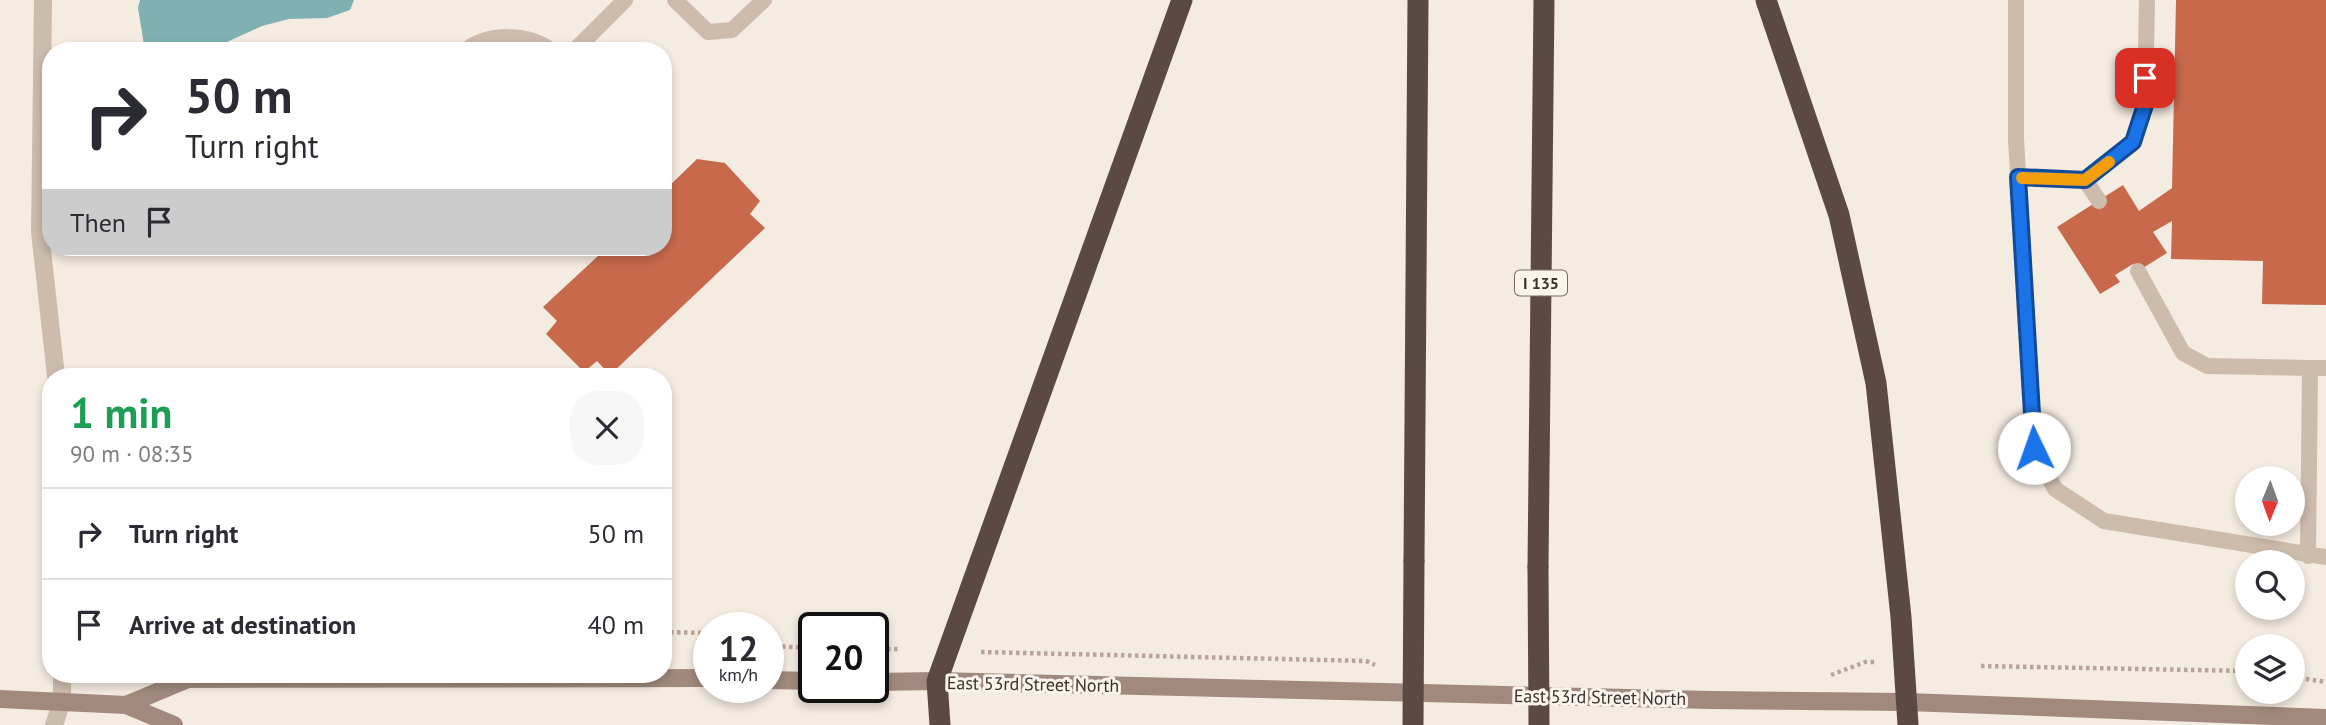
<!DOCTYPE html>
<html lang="en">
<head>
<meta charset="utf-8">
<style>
  :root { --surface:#fff; --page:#f7f7f7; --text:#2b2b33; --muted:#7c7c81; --line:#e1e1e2 }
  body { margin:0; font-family:"PT Sans",sans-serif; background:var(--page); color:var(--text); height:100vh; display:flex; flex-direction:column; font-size:26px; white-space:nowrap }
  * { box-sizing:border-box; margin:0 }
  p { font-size:23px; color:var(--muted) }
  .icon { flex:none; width:38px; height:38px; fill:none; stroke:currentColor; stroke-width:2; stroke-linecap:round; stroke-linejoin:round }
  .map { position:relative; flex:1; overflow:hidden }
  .sheet { position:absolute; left:42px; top:368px; width:630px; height:315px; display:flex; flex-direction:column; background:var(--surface); border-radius:28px; box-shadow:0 4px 10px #0003 }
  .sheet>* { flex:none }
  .guide { position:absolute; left:42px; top:42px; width:630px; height:214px; border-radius:28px; box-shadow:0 4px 10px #0003; background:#fff; color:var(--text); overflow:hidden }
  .needle { width:46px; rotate:181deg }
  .fabs { position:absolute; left:2235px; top:466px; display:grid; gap:14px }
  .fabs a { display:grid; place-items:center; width:70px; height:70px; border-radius:50%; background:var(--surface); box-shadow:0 4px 10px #0003; font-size:35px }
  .speed { position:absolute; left:693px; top:612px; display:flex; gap:14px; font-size:35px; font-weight:700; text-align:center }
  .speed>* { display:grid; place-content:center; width:91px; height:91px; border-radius:50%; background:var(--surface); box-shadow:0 4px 10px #0003; line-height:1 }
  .speed small { font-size:18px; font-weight:400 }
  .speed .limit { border:4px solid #111; border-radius:10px; background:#fff; color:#111 }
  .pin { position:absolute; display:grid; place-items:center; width:60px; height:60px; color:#fff; margin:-30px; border-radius:14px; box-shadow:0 4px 10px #0006 }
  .me { position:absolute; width:77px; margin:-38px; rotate:357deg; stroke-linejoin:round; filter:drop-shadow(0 0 5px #0008) }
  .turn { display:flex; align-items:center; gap:24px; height:147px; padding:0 28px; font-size:32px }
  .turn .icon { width:91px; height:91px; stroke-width:2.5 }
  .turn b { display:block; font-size:49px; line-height:60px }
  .then { display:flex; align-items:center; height:66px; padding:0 28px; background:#0003; gap:14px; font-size:26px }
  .round { display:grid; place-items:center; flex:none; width:74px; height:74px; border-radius:28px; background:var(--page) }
  .summary { display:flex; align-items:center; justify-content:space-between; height:119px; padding:0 28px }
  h1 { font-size:42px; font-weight:600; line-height:52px; color:#1e9e55 }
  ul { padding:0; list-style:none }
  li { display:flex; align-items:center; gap:21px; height:91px; padding:0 28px; border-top:2px solid var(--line) }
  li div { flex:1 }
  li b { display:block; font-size:26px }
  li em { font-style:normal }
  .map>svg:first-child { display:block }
  .water { fill:#7fb0b2 }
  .building { fill:#c8694b }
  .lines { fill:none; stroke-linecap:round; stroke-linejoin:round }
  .path { stroke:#b9a596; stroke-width:4.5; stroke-dasharray:3.5 3.5; stroke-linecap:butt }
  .service { stroke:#cdbbac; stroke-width:16 }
  .minor { stroke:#cdbbac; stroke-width:18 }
  .secondary { stroke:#a18a7d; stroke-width:18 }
  .motorway { stroke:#5c4a42; stroke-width:21 }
  .motorway-bridge { stroke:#5c4a42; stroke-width:21 }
  .route-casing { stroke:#114b97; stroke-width:18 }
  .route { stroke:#1a73e8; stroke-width:12 }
  .slow { stroke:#f59e0b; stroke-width:12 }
  .labels { text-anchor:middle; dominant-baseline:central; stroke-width:6; stroke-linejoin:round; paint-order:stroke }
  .shield { fill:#fbf5ee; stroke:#756b66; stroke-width:2 }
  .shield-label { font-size:16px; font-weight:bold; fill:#3b302b }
  .street-label { font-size:18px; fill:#3b302b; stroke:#fbf5ee }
</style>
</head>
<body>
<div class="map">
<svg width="2326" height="725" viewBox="0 0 2326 725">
  <rect width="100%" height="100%" fill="#f4ebe1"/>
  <!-- water -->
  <path class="water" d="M 140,0 L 354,0 L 350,10 L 327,18 L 289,19 L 262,26 L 229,41 L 214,51 L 145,51 L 138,8 Z"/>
  <!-- building -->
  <path class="building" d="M 2176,0 L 2326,0 L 2326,305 L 2262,304 L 2263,261 L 2171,259 L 2172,221 L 2153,232 L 2167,253 L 2138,271 L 2133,264 L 2115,275 L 2120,282 L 2100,294 L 2057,227 L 2123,185 L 2139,211 L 2172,188 Z
    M 697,159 L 725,163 L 760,201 L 750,214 L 765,228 L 610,375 L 597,361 L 584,372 L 546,334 L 557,321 L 543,307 L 599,255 L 591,247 L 663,247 L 663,192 Z"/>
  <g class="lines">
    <!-- path -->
    <path class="path" d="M 663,632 L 709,633
      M 768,646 L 814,648
      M 873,649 L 901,649
      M 981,652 L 1366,661 L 1375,665
      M 1981,666 L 2247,671
      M 1831,675 L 1865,662 L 1876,662
      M 2292,677 L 2326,682"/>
    <!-- service -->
    <path class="service" d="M 675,0 L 708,32 L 732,30 L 764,0
      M 2016,0 L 2016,139 L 2034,448 L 2055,489 L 2104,521 L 2326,557
      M 465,51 C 488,32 529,33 552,51
      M 574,51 L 625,0
      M 2018,177 L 2085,180 L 2133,143 L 2145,105 L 2147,0
      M 2085,180 L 2099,201
      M 2138,271 L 2183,353 L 2207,366 L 2310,368
      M 2308,556 L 2310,368 L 2326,368"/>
    <!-- minor -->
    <path class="minor" d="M 43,0 L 40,232 L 56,376
      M 54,725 L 62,701 L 62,674"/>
    <!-- secondary -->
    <path class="secondary" d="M 768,680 L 814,681
      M 873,682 L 937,681 L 1711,700 L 1908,702 L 2326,718
      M 0,699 L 126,705 L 174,725
      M 126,705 L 188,679 L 709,678"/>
    <!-- motorway -->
    <path class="motorway" d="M 1766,0 L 1839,215 L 1876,383 L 1901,617 L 1908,725
      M 1414,561 L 1418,0
      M 1538,567 L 1544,0
      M 940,725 L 937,681 L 1182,0"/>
    <!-- motorway-bridge -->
    <path class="motorway-bridge" d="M 1538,567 L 1539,725
      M 1413,725 L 1414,561"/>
  </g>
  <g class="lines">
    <defs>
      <path id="route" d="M 2034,448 L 2018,177 L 2085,180 L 2133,142 L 2145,105 L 2145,78"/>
    </defs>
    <!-- route casing -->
    <use href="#route" class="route-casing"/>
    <!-- route -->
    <use href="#route" class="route"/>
    <!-- slow -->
    <path class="slow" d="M 2022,178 L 2085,180 L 2109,162"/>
  </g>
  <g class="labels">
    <!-- shield labels -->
    <rect class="shield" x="1515" y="270.5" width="52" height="25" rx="5"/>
    <g class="shield-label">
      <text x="1541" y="283">I 135</text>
    </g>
    <!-- street labels -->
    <g class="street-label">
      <text transform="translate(1033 684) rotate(1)">East 53rd Street North</text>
      <text transform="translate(1600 697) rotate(1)">East 53rd Street North</text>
    </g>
  </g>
</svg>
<div class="fabs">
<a><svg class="needle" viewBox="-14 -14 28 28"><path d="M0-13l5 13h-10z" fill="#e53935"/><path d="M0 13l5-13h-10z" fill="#7c7c81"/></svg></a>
<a><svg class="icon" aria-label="search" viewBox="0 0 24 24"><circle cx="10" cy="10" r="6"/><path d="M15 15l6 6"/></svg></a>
<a><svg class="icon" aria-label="layers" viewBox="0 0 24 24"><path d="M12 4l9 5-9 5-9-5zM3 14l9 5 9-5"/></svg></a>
</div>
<div class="speed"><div>12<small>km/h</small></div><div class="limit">20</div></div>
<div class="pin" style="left:2145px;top:78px;background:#d93025"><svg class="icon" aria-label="arrive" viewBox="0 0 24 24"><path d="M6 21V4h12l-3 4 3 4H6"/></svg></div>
<svg class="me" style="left:2034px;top:448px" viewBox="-20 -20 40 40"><circle r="19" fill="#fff"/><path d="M0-13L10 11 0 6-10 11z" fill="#1a73e8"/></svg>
<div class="guide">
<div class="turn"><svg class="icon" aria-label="right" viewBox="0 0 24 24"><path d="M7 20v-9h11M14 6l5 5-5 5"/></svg><div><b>50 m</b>Turn right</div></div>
<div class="then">Then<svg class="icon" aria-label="arrive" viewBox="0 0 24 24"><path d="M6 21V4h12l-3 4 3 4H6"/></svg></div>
</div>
<section class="sheet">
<div class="summary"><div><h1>1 min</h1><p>90 m · 08:35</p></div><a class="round"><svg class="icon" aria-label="close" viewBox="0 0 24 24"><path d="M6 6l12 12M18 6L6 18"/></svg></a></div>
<ul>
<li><svg class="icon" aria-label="right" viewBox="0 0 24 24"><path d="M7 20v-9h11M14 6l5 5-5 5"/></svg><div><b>Turn right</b></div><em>50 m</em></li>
<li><svg class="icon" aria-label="arrive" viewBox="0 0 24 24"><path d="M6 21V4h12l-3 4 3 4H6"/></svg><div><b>Arrive at destination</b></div><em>40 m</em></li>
</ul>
</section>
</div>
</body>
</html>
